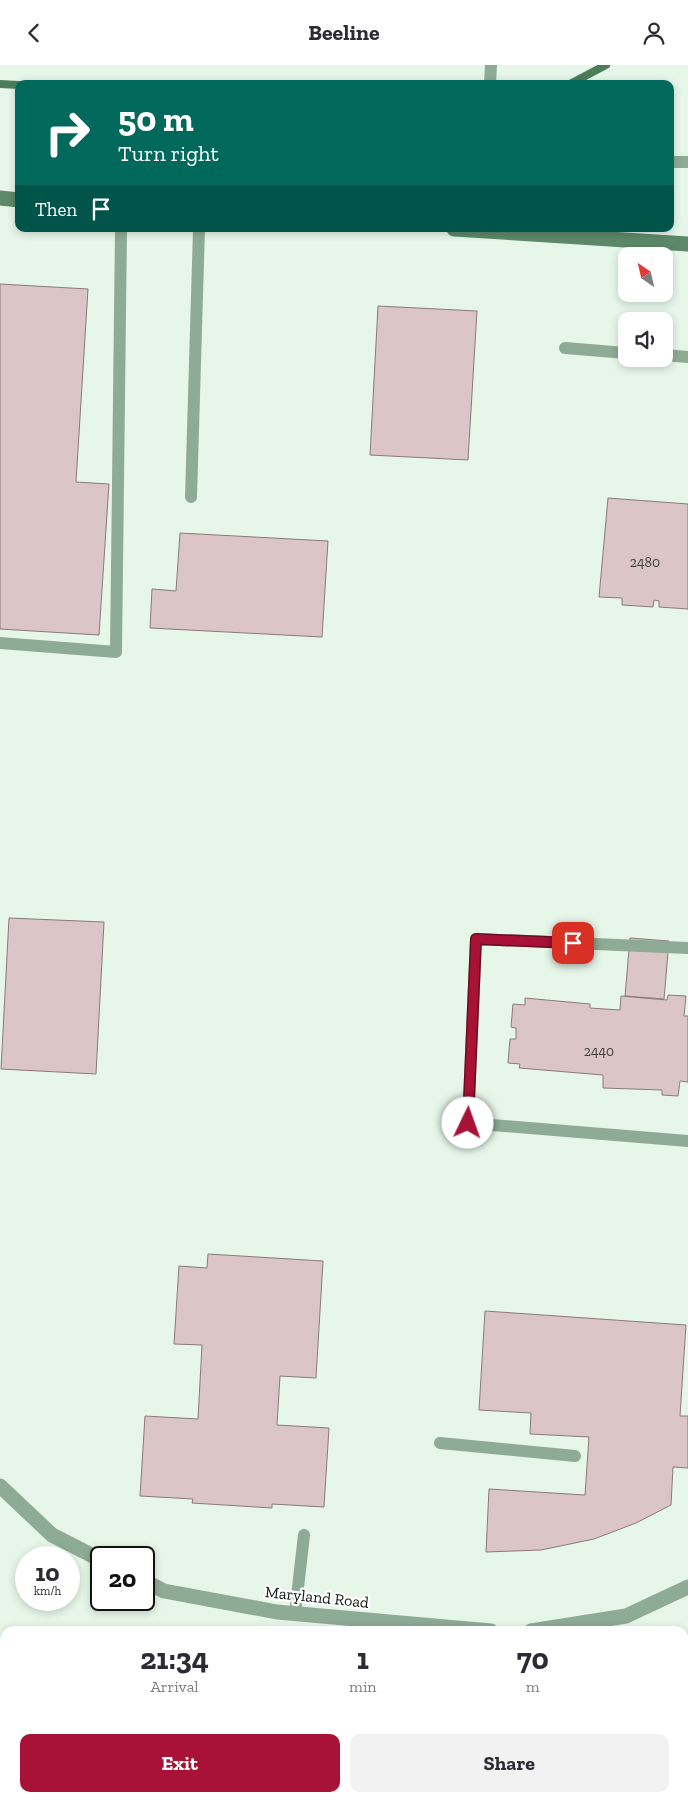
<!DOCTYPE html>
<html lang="en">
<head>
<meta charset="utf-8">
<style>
  :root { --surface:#fff; --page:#f2f2f3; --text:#2b2b33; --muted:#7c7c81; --accent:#a91237 }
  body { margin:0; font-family:"Zilla Slab",serif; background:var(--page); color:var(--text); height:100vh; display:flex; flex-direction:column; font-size:19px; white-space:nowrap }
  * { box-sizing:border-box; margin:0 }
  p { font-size:16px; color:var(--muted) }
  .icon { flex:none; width:28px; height:28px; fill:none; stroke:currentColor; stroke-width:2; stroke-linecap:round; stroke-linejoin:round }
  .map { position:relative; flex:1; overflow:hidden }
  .drawer { position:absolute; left:0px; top:1561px; width:689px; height:176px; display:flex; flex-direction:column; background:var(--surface); border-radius:15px 15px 0 0; box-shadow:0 2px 8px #0003 }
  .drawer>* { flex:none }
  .hud { position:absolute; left:15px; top:15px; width:659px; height:152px; border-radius:10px; box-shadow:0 2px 8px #0003; background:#00695c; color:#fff; overflow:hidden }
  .needle { width:32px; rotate:326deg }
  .fabs { position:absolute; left:618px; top:182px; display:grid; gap:10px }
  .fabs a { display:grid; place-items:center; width:55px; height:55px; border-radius:10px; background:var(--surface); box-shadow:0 2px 8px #0003; font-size:25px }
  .speed { position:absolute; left:15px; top:1481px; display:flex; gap:10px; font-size:25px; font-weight:700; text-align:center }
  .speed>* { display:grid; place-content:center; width:65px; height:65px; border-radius:50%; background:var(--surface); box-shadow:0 2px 8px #0003; line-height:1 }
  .speed small { font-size:12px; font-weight:400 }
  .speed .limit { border:2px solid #111; border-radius:8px; background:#fff; color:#111 }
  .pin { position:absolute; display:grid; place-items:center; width:42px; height:42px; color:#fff; margin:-21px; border-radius:10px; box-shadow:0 2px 8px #0006 }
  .me { position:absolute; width:55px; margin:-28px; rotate:3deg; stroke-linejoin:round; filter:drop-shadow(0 0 4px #0008) }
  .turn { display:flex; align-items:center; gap:18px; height:105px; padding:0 20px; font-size:22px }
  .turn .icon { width:65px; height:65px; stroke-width:2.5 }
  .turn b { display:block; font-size:35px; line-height:42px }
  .then { display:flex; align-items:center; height:48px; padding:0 20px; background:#0003; gap:10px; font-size:19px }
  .eta { display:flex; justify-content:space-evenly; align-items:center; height:85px; text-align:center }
  .eta b { font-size:30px; font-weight:700; line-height:35px }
  .cta { display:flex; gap:10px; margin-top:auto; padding:10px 20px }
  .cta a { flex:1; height:58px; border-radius:10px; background:var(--accent); color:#fff; font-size:20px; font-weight:700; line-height:58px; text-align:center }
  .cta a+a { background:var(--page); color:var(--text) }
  header { display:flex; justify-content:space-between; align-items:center; height:65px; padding:0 20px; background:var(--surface); font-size:22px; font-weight:700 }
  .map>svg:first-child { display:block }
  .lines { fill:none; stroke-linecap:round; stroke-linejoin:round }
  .stream { stroke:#4c7d5a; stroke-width:8 }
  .building { fill:#dbc5c6; stroke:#8c7979 }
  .lane { stroke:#8eab95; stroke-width:12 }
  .street { stroke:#8eab95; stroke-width:15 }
  .secondary { stroke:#5d8869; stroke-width:15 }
  .route-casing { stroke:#6e0c24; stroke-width:12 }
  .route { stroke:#a91237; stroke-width:9 }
  .labels { text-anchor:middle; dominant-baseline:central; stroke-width:4.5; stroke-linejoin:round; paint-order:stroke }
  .number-label { font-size:14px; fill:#43413e }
  .street-label { font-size:16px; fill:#101511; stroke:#fff }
</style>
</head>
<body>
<header><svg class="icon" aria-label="back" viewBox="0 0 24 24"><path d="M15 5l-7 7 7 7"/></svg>Beeline<svg class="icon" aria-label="person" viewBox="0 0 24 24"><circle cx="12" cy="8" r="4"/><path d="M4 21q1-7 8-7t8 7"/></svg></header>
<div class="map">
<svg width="688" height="1737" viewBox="0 0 688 1737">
  <rect width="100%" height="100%" fill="#e6f7ea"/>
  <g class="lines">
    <!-- stream -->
    <path class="stream" d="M 0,19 L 19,20
      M 570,19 L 606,0"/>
  </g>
  <!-- building -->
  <path class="building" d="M 0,219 L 88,224 L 76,417 L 109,419 L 99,570 L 0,564 Z
    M 378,241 L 477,246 L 468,395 L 370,390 Z
    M 608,433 L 688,439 L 688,544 L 659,542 L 659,536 L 654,535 L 653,542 L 622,540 L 622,533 L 599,532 Z
    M 180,468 L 328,476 L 322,572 L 150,563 L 152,524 L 176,526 Z
    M 9,853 L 104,857 L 96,1009 L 1,1004 Z
    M 630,873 L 669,876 L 664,934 L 625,931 Z
    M 668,930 L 686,931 L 684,951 L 688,951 L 688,1017 L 680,1016 L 678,1031 L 662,1030 L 662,1025 L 603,1023 L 603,1010 L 519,1003 L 520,999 L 508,998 L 510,974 L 516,974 L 516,963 L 511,962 L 513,939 L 525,940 L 525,933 L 590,939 L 590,943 L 620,945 L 621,931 L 667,935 Z
    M 208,1189 L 323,1196 L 316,1313 L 280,1311 L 277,1360 L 329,1363 L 324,1442 L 272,1439 L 272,1443 L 192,1438 L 193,1434 L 140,1431 L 145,1351 L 198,1354 L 202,1280 L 174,1279 L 179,1201 L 207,1203 Z
    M 485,1246 L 686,1260 L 680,1351 L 688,1351 L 688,1403 L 673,1402 L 671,1440 L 636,1458 L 594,1474 L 541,1485 L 486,1487 L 489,1424 L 585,1430 L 589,1372 L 530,1369 L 531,1348 L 479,1345 Z
    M 64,1732 L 214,1732 L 213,1737 L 78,1737 L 63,1736 Z"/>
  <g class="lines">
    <!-- lane -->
    <path class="lane" d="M 490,19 L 491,0
      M 670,97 L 688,97
      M 565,283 L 626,288
      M 664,290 L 688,292
      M 191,432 L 199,164
      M 0,578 L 116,587 L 121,164
      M 688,883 L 476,874 L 468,1058 L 688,1076
      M 440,1378 L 575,1391
      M 295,1549 L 304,1470"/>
    <!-- street -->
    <path class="street" d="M 0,1421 L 52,1470 L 101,1495
      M 144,1516 L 164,1526 L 277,1547 L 491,1566
      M 531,1566 L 626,1551 L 688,1522
      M 372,1737 L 372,1732"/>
    <!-- secondary -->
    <path class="secondary" d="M 0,133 L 19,135
      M 454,164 L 688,179"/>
  </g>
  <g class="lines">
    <defs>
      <path id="route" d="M 468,1058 L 476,874 L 573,878"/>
    </defs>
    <!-- route casing -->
    <use href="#route" class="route-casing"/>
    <!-- route -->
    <use href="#route" class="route"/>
  </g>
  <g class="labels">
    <!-- number labels -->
    <g class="number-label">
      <text x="645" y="497">2480</text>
      <text x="599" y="986">2440</text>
    </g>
    <!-- street labels -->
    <g class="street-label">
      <text transform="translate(317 1532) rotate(6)">Maryland Road</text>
    </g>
  </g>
</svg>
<div class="fabs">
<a><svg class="needle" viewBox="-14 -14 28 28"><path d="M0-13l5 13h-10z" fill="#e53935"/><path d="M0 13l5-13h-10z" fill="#7c7c81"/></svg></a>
<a><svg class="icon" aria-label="sound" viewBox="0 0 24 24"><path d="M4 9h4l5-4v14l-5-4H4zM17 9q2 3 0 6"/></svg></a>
</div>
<div class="speed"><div>10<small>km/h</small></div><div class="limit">20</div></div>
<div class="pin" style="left:573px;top:878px;background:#d93025"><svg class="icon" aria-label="arrive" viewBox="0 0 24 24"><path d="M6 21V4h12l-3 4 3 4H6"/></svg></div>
<svg class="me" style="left:468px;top:1058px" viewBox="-20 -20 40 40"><circle r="19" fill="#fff"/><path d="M0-13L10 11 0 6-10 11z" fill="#a91237"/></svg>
<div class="hud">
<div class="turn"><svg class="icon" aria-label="right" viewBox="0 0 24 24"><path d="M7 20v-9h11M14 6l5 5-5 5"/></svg><div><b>50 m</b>Turn right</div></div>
<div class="then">Then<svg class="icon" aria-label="arrive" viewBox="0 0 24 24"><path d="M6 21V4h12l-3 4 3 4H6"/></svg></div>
</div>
<section class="drawer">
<div class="eta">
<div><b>21:34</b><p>Arrival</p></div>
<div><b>1</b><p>min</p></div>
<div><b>70</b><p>m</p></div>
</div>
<div class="cta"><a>Exit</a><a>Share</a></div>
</section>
</div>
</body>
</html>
